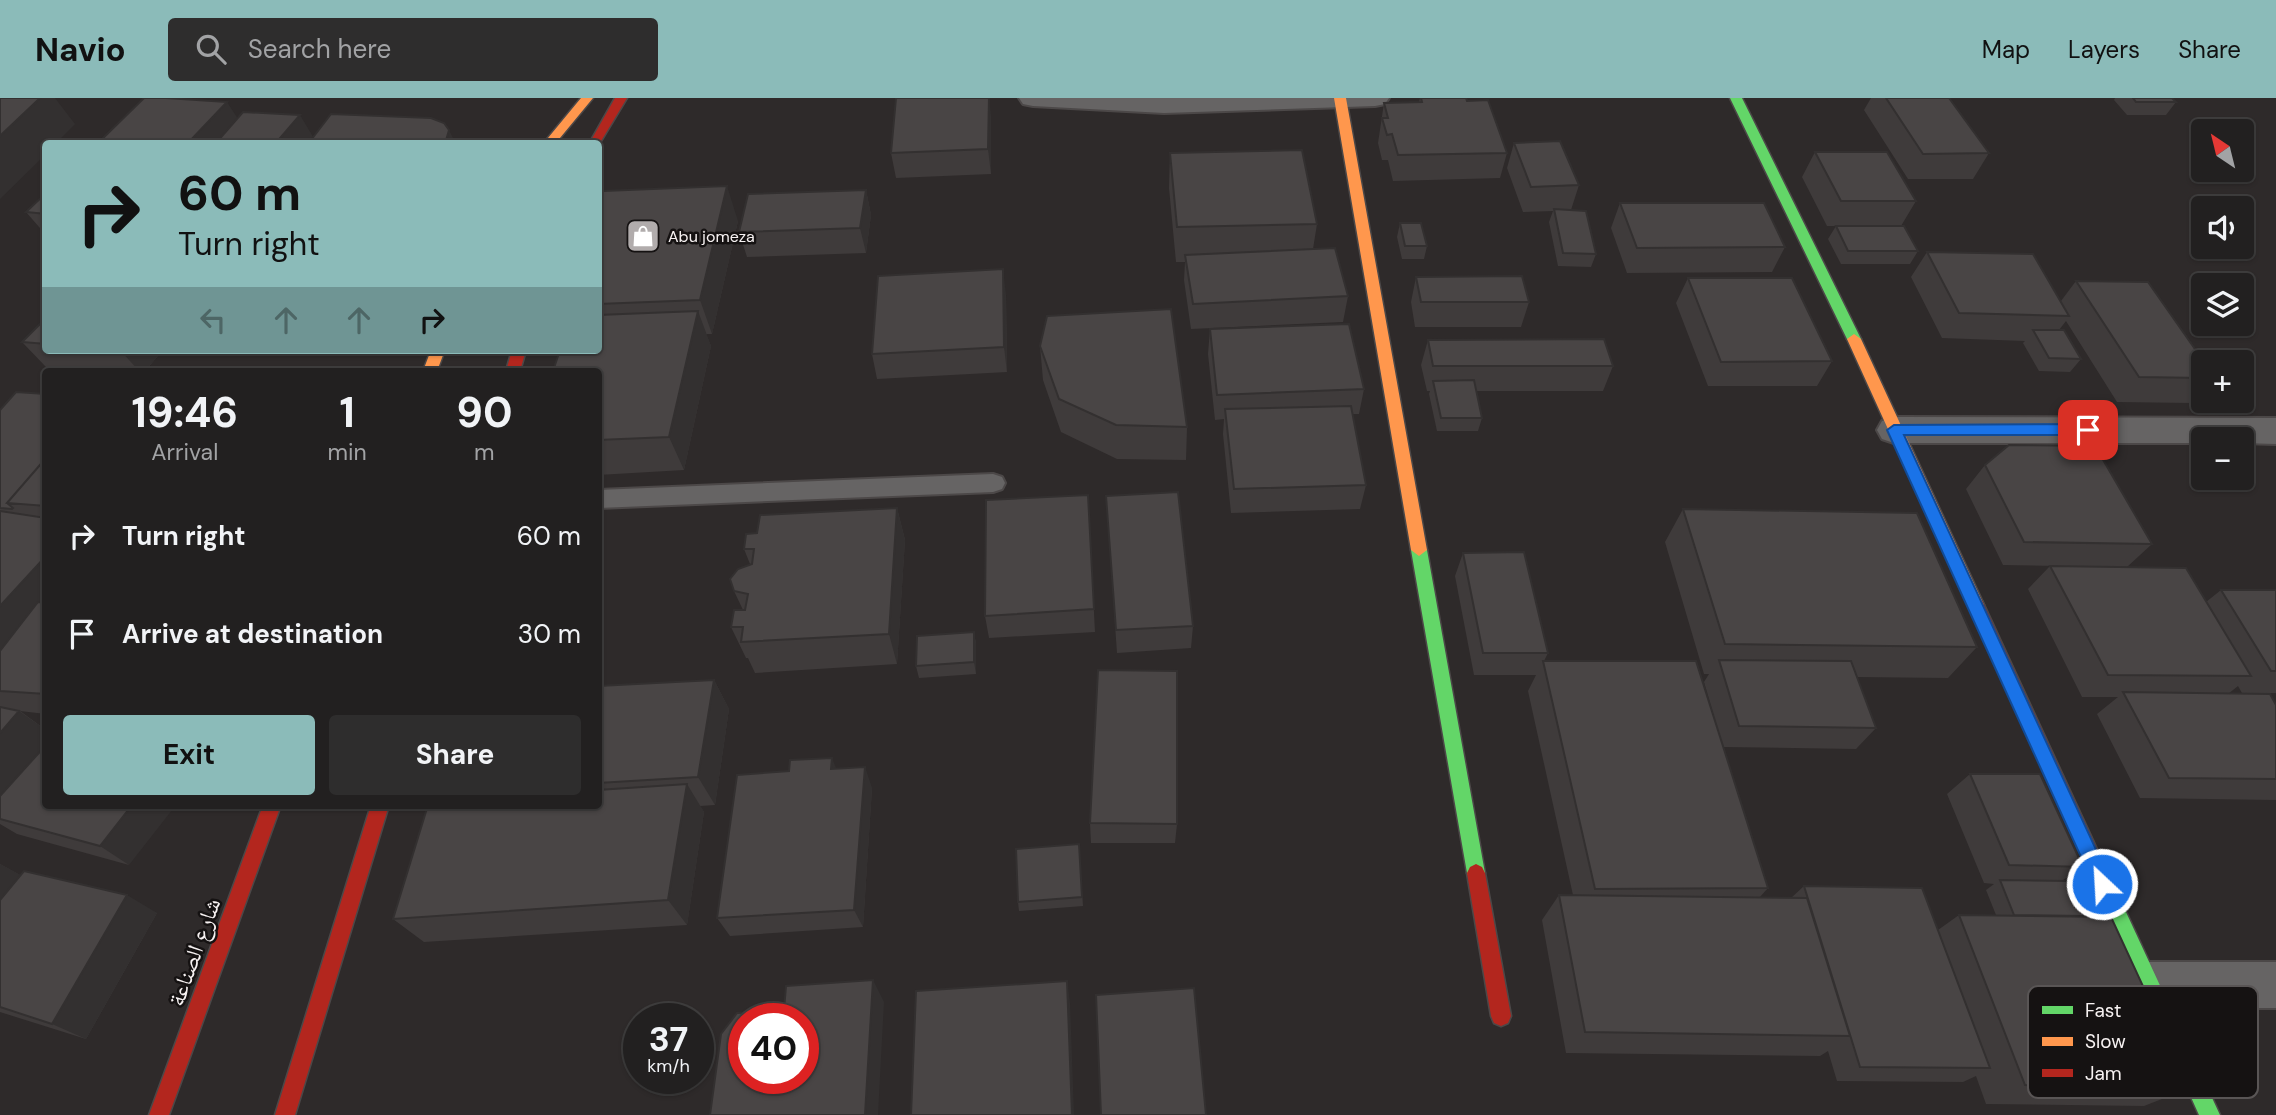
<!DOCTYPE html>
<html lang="en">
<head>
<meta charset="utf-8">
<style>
  :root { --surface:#222020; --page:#2e2d2d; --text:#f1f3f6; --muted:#a2a3a5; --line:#3f3e3e; --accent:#8bbbb9 }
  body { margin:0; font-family:"DM Sans","Noto Naskh Arabic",sans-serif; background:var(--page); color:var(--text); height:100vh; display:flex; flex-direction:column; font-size:26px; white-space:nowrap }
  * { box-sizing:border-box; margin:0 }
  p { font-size:23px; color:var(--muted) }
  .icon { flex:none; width:38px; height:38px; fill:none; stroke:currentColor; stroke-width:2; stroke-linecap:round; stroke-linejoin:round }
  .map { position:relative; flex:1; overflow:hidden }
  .side { position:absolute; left:42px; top:270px; width:560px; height:441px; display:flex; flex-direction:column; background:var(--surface); border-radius:7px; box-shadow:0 2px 5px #0004,0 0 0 2px var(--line) }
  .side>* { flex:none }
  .guide { position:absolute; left:42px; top:42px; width:560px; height:214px; border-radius:7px; box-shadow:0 2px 5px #0004,0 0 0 2px var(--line); background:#8bbbb9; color:#111; overflow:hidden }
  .needle { width:46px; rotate:325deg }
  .controls { position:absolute; left:2191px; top:21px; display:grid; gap:14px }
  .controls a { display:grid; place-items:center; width:63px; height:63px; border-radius:7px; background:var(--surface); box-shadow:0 2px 5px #0004,0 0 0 2px var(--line); font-size:35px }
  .speed { position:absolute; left:623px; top:905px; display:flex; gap:14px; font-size:35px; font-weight:700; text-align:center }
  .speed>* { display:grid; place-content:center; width:91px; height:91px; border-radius:50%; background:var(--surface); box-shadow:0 2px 5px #0004,0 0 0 2px var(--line); line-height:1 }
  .speed small { font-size:18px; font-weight:400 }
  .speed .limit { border:10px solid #d22; background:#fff; color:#111 }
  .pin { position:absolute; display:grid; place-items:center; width:60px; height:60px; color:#fff; margin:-30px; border-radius:14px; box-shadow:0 4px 10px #0006 }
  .me { position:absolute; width:77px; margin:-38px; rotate:335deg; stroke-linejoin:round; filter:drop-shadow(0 0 5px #0008) }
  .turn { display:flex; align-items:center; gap:24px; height:147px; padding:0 21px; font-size:32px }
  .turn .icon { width:91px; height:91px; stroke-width:2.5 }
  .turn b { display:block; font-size:49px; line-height:60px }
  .lanes { display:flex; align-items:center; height:66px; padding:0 21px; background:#0003; justify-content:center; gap:35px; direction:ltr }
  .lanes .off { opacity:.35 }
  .eta { display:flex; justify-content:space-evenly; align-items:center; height:119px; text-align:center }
  .eta b { font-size:42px; font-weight:700; line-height:49px }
  .button { display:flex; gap:14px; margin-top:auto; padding:14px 21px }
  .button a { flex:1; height:80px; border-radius:7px; background:var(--accent); color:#111; font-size:28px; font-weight:700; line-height:80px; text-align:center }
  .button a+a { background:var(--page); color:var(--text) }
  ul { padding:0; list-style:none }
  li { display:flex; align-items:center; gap:21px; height:98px; padding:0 21px }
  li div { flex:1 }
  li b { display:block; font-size:26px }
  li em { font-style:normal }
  header { display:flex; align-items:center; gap:42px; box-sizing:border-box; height:98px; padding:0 35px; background:var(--accent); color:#111 }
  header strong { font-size:33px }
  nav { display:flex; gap:38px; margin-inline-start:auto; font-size:24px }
  .search { width:490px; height:63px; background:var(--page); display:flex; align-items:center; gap:18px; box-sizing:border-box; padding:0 24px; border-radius:7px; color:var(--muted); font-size:26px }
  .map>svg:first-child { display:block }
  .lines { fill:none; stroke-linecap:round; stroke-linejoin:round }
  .lane-casing { stroke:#4c4848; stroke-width:4 }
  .street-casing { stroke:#4c4848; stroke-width:4 }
  .fast-casing { stroke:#4c4848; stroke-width:3 }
  .slow-casing { stroke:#4c4848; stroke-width:3 }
  .jam-casing { stroke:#4c4848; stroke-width:3 }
  .lane { fill:#666464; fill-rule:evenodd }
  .street { fill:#666464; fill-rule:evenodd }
  .fast { fill:#63d668; fill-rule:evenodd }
  .slow { fill:#ff974d; fill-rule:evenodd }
  .jam { fill:#b3261e; fill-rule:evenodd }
  .wall { fill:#3f3b3b }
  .shaded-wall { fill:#333030 }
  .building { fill:#494545; stroke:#333030; stroke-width:2; fill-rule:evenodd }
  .route { fill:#1a73e8; stroke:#114b97; stroke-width:2 }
  .labels { text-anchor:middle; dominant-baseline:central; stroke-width:5; stroke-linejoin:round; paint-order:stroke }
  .far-poi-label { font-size:16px; fill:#f7f2f2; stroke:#151212; text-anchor:start }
  .near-street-label { font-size:23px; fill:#f7f2f2; stroke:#151212 }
  .key { fill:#151212; stroke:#595555; stroke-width:2 }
  .key-label { font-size:19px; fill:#f7f2f2 }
</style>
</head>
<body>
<header>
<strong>Navio</strong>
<div class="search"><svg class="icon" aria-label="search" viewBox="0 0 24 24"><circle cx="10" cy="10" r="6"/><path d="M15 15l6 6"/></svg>Search here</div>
<nav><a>Map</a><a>Layers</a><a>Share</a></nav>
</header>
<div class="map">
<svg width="2276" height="1017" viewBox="0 0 2276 1017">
  <rect width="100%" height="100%" fill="#2e2a2a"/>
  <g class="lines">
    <defs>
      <path id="lane" d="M 993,376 L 1002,379 L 1005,385 L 1002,391 L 993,394 L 598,410 L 598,392 Z"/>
      <path id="street" d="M 1019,0 L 1389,0 L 1385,6 L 1375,8 L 1164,15 L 1033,8 L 1023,6 Z
        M 1894,319 L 2276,320 L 2276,346 L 2242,345 L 2242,341 L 2203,341 L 2203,345 L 1894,345 L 1882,341 L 1877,332 L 1882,323 Z
        M 2149,864 L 2276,864 L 2276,910 L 2149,910 L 2132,903 L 2125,887 L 2132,871 Z"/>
      <path id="fast" d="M 1730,0 L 1742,0 L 1861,241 L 1859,244 L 1854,246 L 1847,241 Z
        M 1419,446 L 1427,452 L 1485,775 L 1482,781 L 1476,784 L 1470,781 L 1467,775 L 1411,452 Z
        M 2101,770 L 2107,773 L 2220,1017 L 2199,1017 L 2092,779 L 2095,773 Z"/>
      <path id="slow" d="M 581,0 L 593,0 L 555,46 L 543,46 Z
        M 1334,0 L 1346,0 L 1427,452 L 1419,458 L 1411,452 Z
        M 1854,236 L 1861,241 L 1984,507 L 1982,511 L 1970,511 L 1968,507 L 1847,241 Z
        M 431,252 L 445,252 L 437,273 L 423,273 Z"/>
      <path id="jam" d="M 615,0 L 627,0 L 598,48 L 598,46 L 589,46 Z
        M 512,252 L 526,252 L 520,273 L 506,273 Z
        M 1976,501 L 1982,503 L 1984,507 L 2107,773 L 2110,779 L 2107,785 L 2101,788 L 2095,785 L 1968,507 L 1970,503 Z
        M 263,707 L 281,707 L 169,1017 L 149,1017 Z
        M 371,707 L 389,707 L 295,1017 L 275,1017 Z
        M 1476,766 L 1482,769 L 1485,775 L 1511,918 L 1508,925 L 1501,928 L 1494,925 L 1491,918 L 1467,775 L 1470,769 Z"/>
    </defs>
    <!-- lane casing -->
    <use href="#lane" class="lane-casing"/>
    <!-- street casing -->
    <use href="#street" class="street-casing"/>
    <!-- fast casing -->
    <use href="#fast" class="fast-casing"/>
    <!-- slow casing -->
    <use href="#slow" class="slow-casing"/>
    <!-- jam casing -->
    <use href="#jam" class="jam-casing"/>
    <!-- lane -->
    <use href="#lane" class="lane"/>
    <!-- street -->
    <use href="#street" class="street"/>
    <!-- fast -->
    <use href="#fast" class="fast"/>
    <!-- slow -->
    <use href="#slow" class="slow"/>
    <!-- jam -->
    <use href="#jam" class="jam"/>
  </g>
  <!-- wall -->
  <path class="wall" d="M 1420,0 L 1466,0 L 1507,55 L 1500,80 L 1393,83 L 1388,62 L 1382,62 L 1378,45 L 1384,5 L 1419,4 Z
    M 1871,0 L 1949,0 L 1989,55 L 1973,81 L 1908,81 L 1864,12 Z
    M 2115,0 L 2172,0 L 2176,4 L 2166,17 L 2127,17 L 2114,2 Z
    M 991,18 L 991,76 L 896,80 L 891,55 Z
    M 1514,45 L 1579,87 L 1571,112 L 1596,156 L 1591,169 L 1558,168 L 1549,124 L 1553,113 L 1523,114 L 1507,70 Z
    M 1815,54 L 1916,103 L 1901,128 L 1918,153 L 1910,166 L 1841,166 L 1828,141 L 1836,128 L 1827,128 L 1802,79 Z
    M 1170,55 L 1317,126 L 1313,151 L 1348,198 L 1343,224 L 1191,231 L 1184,182 L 1185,164 L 1176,164 L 1169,90 Z
    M 866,92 L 871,117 L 866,155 L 747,159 L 739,134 Z
    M 46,95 L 46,137 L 26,114 Z
    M 1620,105 L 1785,149 L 1772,174 L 1627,175 L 1611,130 Z
    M 598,106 L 738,123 L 712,236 L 706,236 L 711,248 L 684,372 L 598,377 Z
    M 1400,125 L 1427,148 L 1424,161 L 1402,161 L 1397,139 Z
    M 1927,154 L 2061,203 L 2076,183 L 2203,264 L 2203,293 L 2192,305 L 2117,304 L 2066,223 L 2059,232 L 2081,261 L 2070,274 L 2039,273 L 2023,245 L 2025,243 L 1942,240 L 1911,179 Z
    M 1416,179 L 1529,204 L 1521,229 L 1415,229 L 1411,204 Z
    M 1688,180 L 1832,263 L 1817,288 L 1708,288 L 1676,205 Z
    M 1006,197 L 1007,274 L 877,281 L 872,256 Z
    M 46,220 L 46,252 L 163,252 L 145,273 L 94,273 L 46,269 L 22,244 Z
    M 1210,231 L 1364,291 L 1359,316 L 1353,316 L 1366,387 L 1360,411 L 1231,415 L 1223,336 L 1224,321 L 1215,322 L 1208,256 Z
    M 1428,242 L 1613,268 L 1603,293 L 1476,293 L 1482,320 L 1478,333 L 1437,333 L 1429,296 L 1430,293 L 1427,293 L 1421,267 Z
    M 1040,248 L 1187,329 L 1186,362 L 1117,361 L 1061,334 L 1043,282 Z
    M 46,296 L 46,616 L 20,613 L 46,632 L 129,767 L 17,736 L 0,726 L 0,312 Z
    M 1985,367 L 2152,446 L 2127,469 L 2206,504 L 2221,492 L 2276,492 L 2276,595 L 2242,595 L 2238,588 L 2228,596 L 2276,607 L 2276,702 L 2140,700 L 2097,616 L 2118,599 L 2082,599 L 2028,491 L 2050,468 L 2108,469 L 2003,467 L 1966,391 Z
    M 1088,397 L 1095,534 L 989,540 L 985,518 Z
    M 1106,398 L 1193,528 L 1191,550 L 1117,555 Z
    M 897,410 L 905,442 L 897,566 L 755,575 L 748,560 L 746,560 L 731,529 L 743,512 L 734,493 L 750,466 L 744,451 L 757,435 Z
    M 1683,411 L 1977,549 L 1948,580 L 1857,579 L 1876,630 L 1856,651 L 1723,649 L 1768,790 L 1759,800 L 1791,800 L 1804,788 L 1938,832 L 1959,817 L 1996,817 L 1986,792 L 1994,786 L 1984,785 L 1947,696 L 1970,676 L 2083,769 L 2063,782 L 2190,990 L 2144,1008 L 1986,1006 L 1976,978 L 1963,984 L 1837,983 L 1828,953 L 1820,958 L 1566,955 L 1542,822 L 1559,797 L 1573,797 L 1528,593 L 1536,577 L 1474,577 L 1455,478 L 1463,455 L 1548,555 L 1544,563 L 1719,636 L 1704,584 L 1709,576 L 1704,576 L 1665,444 Z
    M 974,534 L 976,546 L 976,576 L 919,580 L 916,568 Z
    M 714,582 L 729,611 L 715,707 L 700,708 L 704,714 L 687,827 L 424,844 L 393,821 L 598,707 L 598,588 Z
    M 836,670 L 872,690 L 863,829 L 730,838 L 717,820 Z
    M 1090,725 L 1177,726 L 1175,745 L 1091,745 Z
    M 1079,746 L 1083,808 L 1019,813 L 1018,804 Z
    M 0,766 L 20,777 L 157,815 L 86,941 L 0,914 Z"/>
  <!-- shaded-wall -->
  <path class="shaded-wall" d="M 40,0 L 55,0 L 75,26 L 55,46 L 46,46 L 46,56 L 0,101 L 0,38 Z
    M 989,0 L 991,18 L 991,76 L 988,51 Z
    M 227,4 L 249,38 L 242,46 L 187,46 Z
    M 300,17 L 315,42 L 312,46 L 275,46 Z
    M 449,32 L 456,46 L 445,46 Z
    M 727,88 L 738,123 L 712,236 L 700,202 Z
    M 866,92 L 871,117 L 866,155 L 860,130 Z
    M 1003,171 L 1006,197 L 1007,274 L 1004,249 Z
    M 698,213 L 711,248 L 684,372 L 669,339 Z
    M 120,252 L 163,252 L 145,273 L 139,273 Z
    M 897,410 L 905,442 L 897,566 L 889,536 Z
    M 46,458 L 46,532 L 0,584 L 0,508 Z
    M 974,534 L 976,546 L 976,576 L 974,564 Z
    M 714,582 L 729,611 L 715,707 L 698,679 Z
    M 19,613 L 46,632 L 46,659 L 0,716 L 0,635 Z
    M 832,660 L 840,680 L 831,671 Z
    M 865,669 L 872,690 L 863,829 L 854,812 Z
    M 687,686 L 704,714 L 687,827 L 668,802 Z
    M 132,707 L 176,707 L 129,767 L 100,748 Z
    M 0,766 L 26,780 L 0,810 Z
    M 127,797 L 157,815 L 86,941 L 52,926 Z
    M 873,882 L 884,904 L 878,1017 L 865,1017 Z
    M 1067,883 L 1070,905 L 1074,1017 L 1072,1017 Z"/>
  <!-- building -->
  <path class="building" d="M 0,0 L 40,0 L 0,38 Z
    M 144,0 L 166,0 L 227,4 L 187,46 L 97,46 Z
    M 896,0 L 989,0 L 988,51 L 891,55 Z
    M 1421,0 L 1466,0 L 1467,3 L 1488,2 L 1507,55 L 1398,57 L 1392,36 L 1387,37 L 1382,20 L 1388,20 L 1384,5 L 1422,4 Z
    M 1886,0 L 1949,0 L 1989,55 L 1923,56 Z
    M 2133,0 L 2172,0 L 2176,4 L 2136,4 Z
    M 243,14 L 300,17 L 275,46 L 215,46 Z
    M 331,16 L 431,20 L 444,25 L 449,32 L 445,46 L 308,46 Z
    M 1560,43 L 1579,87 L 1531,89 L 1514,45 Z
    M 1302,52 L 1317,126 L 1177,129 L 1170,55 Z
    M 1815,54 L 1887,54 L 1916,103 L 1841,103 Z
    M 727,88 L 700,202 L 598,206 L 598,106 L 603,93 Z
    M 866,92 L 860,130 L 739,134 L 748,96 Z
    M 46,95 L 46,116 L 26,114 Z
    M 1620,105 L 1764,105 L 1785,149 L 1637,150 Z
    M 1554,111 L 1586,113 L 1596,156 L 1563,155 Z
    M 1400,125 L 1421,125 L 1427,148 L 1405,148 Z
    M 1836,128 L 1904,128 L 1918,153 L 1848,153 Z
    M 1335,150 L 1348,198 L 1193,206 L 1185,157 Z
    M 1927,154 L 2033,156 L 2069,218 L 1959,215 Z
    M 1003,171 L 1004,249 L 872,256 L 878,178 Z
    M 1522,178 L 1529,204 L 1421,204 L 1416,179 Z
    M 1688,180 L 1792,180 L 1832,263 L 1721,264 Z
    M 2076,183 L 2148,184 L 2204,264 L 2203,280 L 2139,279 Z
    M 1171,211 L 1187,329 L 1116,327 L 1059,301 L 1040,248 L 1047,218 Z
    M 698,213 L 669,339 L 598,342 L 598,273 L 553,273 L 560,252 L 598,252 L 598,217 Z
    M 46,220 L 46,246 L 22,244 Z
    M 1349,226 L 1364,291 L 1217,297 L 1210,231 Z
    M 2033,232 L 2064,232 L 2081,261 L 2049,260 Z
    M 1604,241 L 1613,268 L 1433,268 L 1428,242 Z
    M 1474,282 L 1482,320 L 1441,320 L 1433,283 Z
    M 16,294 L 46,296 L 46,360 L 7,405 L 13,410 L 12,411 L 0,410 L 0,312 Z
    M 1351,308 L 1366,387 L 1234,391 L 1225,311 Z
    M 2009,347 L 2095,348 L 2152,446 L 2024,444 L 1985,367 Z
    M 46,360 L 46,408 L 7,405 Z
    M 1178,394 L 1193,528 L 1116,532 L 1106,398 Z
    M 1088,397 L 1094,511 L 985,518 L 986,402 Z
    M 897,410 L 889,536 L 741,544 L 743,529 L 731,529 L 734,512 L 745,512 L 748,496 L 734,493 L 730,481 L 738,471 L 752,466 L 754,451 L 744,451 L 746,436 L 757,435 L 760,417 Z
    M 1683,411 L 1917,415 L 1977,549 L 1725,546 Z
    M 0,413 L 46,420 L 46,458 L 0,508 Z
    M 1524,454 L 1548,555 L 1483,555 L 1463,455 Z
    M 2050,468 L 2186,470 L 2251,578 L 2108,577 Z
    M 2221,492 L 2276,492 L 2276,573 L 2271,573 Z
    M 38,504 L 46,505 L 46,596 L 0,593 L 0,553 Z
    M 974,534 L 974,564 L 916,568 L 917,538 Z
    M 1719,562 L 1851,563 L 1876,630 L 1739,628 Z
    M 1543,563 L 1696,563 L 1768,790 L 1595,791 Z
    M 1098,572 L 1177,573 L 1177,726 L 1090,725 Z
    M 714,582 L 698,679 L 598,685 L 598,588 Z
    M 2123,594 L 2270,596 L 2276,607 L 2276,681 L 2169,680 Z
    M 0,609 L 19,613 L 0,635 Z
    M 46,647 L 46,707 L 132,707 L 100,748 L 0,721 L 0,698 Z
    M 832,660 L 831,671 L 865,669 L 854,812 L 717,820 L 737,677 L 789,673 L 790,662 Z
    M 1970,676 L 2040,676 L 2083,769 L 2009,767 Z
    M 687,686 L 668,802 L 393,821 L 428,707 L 598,707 L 598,692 Z
    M 1079,746 L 1082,799 L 1018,804 L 1016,751 Z
    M 24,773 L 127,797 L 52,926 L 0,909 L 0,802 Z
    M 2000,782 L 2069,783 L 2084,818 L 2014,817 Z
    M 1804,788 L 1922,790 L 1990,970 L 1860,969 Z
    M 1559,797 L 1807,800 L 1850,938 L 1585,934 Z
    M 1959,817 L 2111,819 L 2190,990 L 2025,987 Z
    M 873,882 L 865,1017 L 710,1017 L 721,936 L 737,915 L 784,912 L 786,888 ZM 744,920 L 803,920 L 803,980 L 744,980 Z
    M 1067,883 L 1072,1017 L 911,1017 L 916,893 Z
    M 1194,890 L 1206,1017 L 1101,1017 L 1096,897 Z"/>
  <!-- route -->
  <path class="route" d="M 2088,326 L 2096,332 L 2088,337 L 1904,337 L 2112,786 L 2109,792 L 2102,794 L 2096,792 L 1887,332 L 1894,327 Z"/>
  <!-- icons -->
  <defs>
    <symbol id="shop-square" viewBox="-11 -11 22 22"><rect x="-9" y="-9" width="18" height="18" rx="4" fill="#b1acac" stroke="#151212"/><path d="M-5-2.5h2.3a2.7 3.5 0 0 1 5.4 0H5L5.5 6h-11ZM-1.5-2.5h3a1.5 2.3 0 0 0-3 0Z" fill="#fff"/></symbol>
  </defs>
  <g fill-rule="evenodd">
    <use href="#shop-square" x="624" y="119" width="38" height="38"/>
  </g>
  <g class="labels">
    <!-- far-poi labels -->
    <g class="far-poi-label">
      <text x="668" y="138">Abu jomeza</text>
    </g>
    <!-- near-street labels -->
    <g class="near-street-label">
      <text transform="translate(194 854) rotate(-70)">شارع الصناعة</text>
    </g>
  </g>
  <!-- legend -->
  <rect x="2028" y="888" width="230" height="112" rx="10" class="key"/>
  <rect x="2042" y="908" width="31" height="8" fill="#63d668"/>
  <rect x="2042" y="939" width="31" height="9" fill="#ff974d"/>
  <rect x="2042" y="971" width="31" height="8" fill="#b3261e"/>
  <g class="key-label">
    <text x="2085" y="919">Fast</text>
    <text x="2085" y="950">Slow</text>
    <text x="2085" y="982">Jam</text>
  </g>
</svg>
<div class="controls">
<a><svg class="needle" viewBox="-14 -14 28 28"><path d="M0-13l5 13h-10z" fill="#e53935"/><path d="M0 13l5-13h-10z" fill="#a2a3a5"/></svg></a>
<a><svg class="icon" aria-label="sound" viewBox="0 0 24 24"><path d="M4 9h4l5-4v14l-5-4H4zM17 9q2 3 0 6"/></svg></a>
<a><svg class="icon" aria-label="layers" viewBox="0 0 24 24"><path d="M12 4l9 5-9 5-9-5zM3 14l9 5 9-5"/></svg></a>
<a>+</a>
<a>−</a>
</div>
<div class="speed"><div>37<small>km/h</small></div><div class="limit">40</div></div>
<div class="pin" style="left:2088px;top:332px;background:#d93025"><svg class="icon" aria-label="arrive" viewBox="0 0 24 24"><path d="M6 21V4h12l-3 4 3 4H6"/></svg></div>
<svg class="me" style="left:2102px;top:786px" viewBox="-20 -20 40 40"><circle r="17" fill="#1a73e8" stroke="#fff" stroke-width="3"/><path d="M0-11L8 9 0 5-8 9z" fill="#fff"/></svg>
<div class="guide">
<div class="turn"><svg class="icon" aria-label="right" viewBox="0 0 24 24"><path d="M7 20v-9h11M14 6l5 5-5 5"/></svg><div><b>60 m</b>Turn right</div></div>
<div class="lanes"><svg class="icon off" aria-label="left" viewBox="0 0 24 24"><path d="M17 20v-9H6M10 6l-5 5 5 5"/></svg><svg class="icon off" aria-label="ahead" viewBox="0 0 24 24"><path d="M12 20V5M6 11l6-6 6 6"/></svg><svg class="icon off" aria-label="ahead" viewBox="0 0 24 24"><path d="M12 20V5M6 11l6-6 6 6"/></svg><svg class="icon" aria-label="right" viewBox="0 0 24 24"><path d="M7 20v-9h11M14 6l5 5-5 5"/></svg></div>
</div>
<section class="side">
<div class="eta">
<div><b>19:46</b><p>Arrival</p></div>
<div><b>1</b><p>min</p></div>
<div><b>90</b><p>m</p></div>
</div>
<ul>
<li><svg class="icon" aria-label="right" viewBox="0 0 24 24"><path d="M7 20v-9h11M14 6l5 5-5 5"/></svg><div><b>Turn right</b></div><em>60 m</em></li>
<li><svg class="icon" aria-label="arrive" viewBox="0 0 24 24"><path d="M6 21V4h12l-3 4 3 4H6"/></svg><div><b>Arrive at destination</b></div><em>30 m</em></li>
</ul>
<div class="button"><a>Exit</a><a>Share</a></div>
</section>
</div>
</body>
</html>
